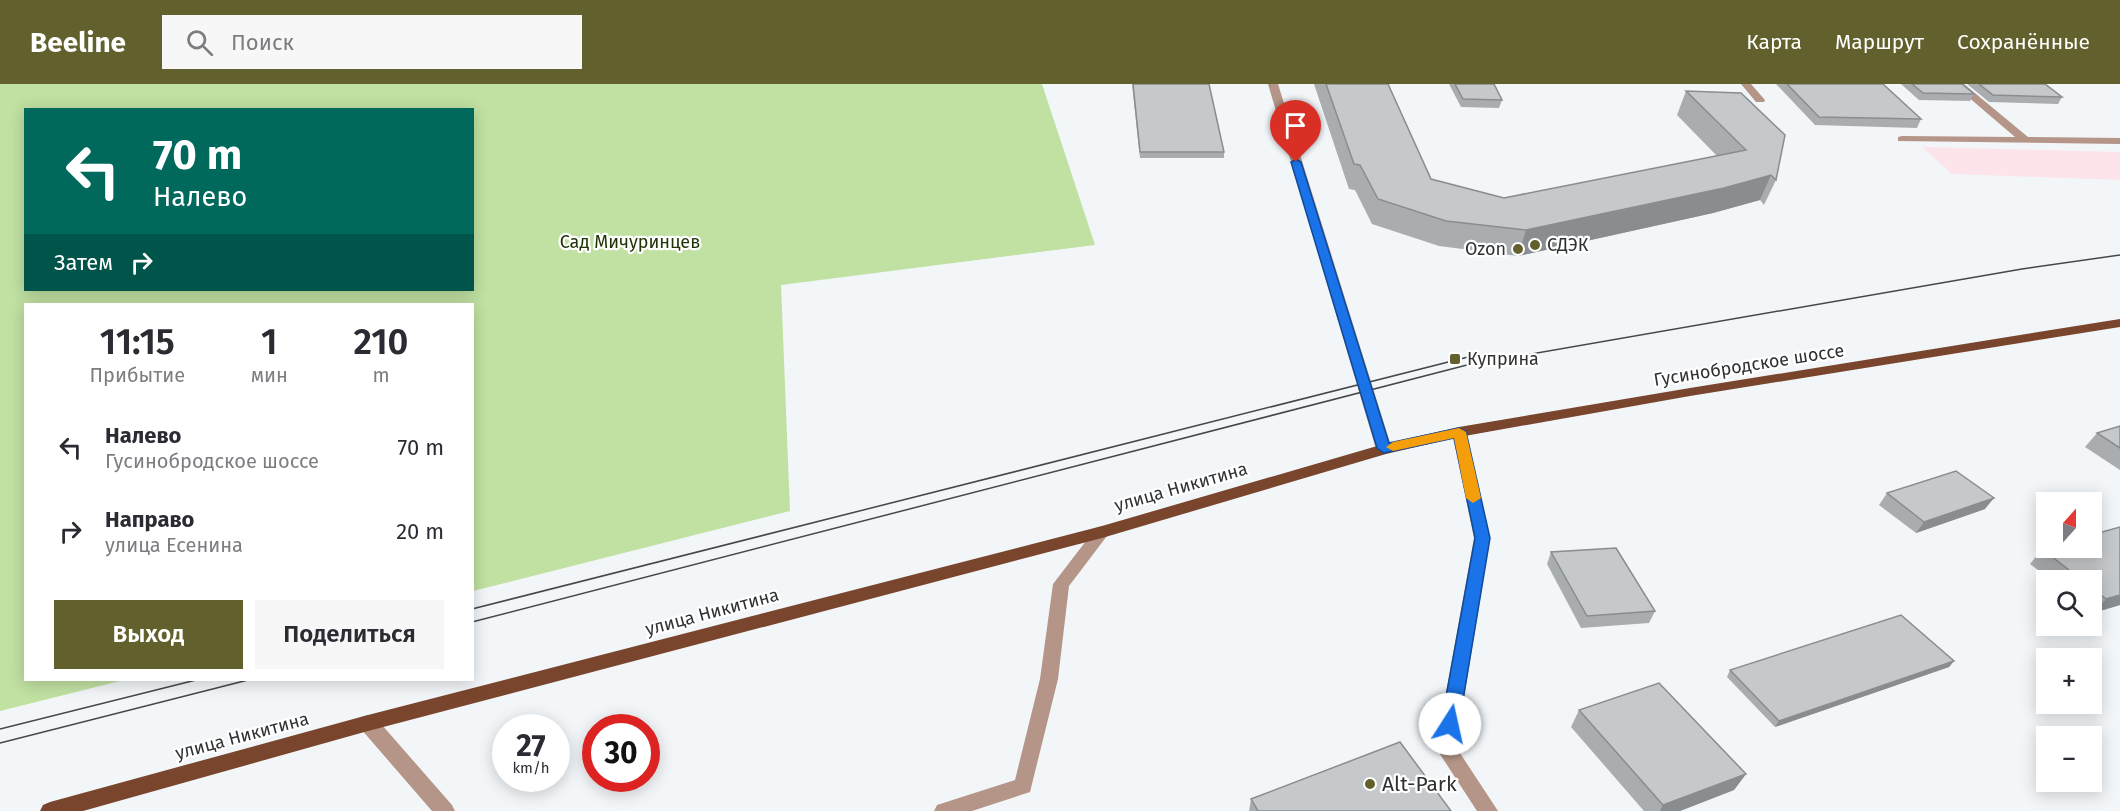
<!DOCTYPE html>
<html lang="ru">
<head>
<meta charset="utf-8">
<style>
  :root { --surface:#fff; --page:#f7f7f7; --text:#2b2b33; --muted:#7c7c81; --accent:#62612d }
  body { margin:0; font-family:"Fira Sans",sans-serif; background:var(--page); color:var(--text); height:100vh; display:flex; flex-direction:column; font-size:22px; white-space:nowrap }
  * { box-sizing:border-box; margin:0 }
  p { font-size:20px; color:var(--muted) }
  .icon { flex:none; width:33px; height:33px; fill:none; stroke:currentColor; stroke-width:2; stroke-linecap:round; stroke-linejoin:round }
  .map { position:relative; flex:1; overflow:hidden }
  .drawer { position:absolute; left:24px; top:219px; width:450px; height:378px; display:flex; flex-direction:column; background:var(--surface); border-radius:0px; box-shadow:0 3px 15px #0003 }
  .drawer>* { flex:none }
  .banner { position:absolute; left:24px; top:24px; width:450px; height:183px; border-radius:0px; box-shadow:0 3px 15px #0003; background:#00695c; color:#fff; overflow:hidden }
  .needle { width:39px; rotate:21deg }
  .buttons { position:absolute; left:2036px; top:408px; display:grid; gap:12px }
  .buttons a { display:grid; place-items:center; width:66px; height:66px; border-radius:0px; background:var(--surface); box-shadow:0 3px 15px #0003; font-size:30px }
  .speed { position:absolute; left:492px; top:630px; display:flex; gap:12px; font-size:30px; font-weight:700; text-align:center }
  .speed>* { display:grid; place-content:center; width:78px; height:78px; border-radius:50%; background:var(--surface); box-shadow:0 3px 15px #0003; line-height:1 }
  .speed small { font-size:15px; font-weight:400 }
  .speed .limit { border:9px solid #d22; background:#fff; color:#111 }
  .pin { position:absolute; display:grid; place-items:center; width:51px; height:51px; color:#fff; margin:-62px -26px; border-radius:50% 50% 50% 0; rotate:-45deg; box-shadow:0 0 6px #0007 }
  .pin .icon { rotate:45deg }
  .me { position:absolute; width:66px; margin:-33px; rotate:10deg; stroke-linejoin:round; filter:drop-shadow(0 0 4px #0008) }
  .turn { display:flex; align-items:center; gap:21px; height:126px; padding:0 30px; font-size:27px }
  .turn .icon { width:78px; height:78px; stroke-width:2.5 }
  .turn b { display:block; font-size:42px; line-height:51px }
  .then { display:flex; align-items:center; height:57px; padding:0 30px; background:#0003; gap:12px; font-size:22px }
  .eta { display:flex; justify-content:space-evenly; align-items:center; height:102px; text-align:center }
  .eta b { font-size:36px; font-weight:600; line-height:42px }
  .primary-button { display:flex; gap:12px; margin-top:auto; padding:12px 30px }
  .primary-button a { flex:1; height:69px; border-radius:0px; background:var(--accent); color:#fff; font-size:24px; font-weight:600; line-height:69px; text-align:center }
  .primary-button a+a { background:var(--page); color:var(--text) }
  ul { padding:0; list-style:none }
  li { display:flex; align-items:center; gap:18px; height:84px; padding:0 30px }
  li div { flex:1 }
  li b { display:block; font-size:22px }
  li em { font-style:normal }
  header { display:flex; align-items:center; gap:36px; box-sizing:border-box; height:84px; padding:0 30px; background:var(--accent); color:#fff }
  header strong { font-size:28px }
  nav { display:flex; gap:33px; margin-inline-start:auto; font-size:21px }
  .search { width:420px; height:54px; background:var(--page); display:flex; align-items:center; gap:15px; box-sizing:border-box; padding:0 21px; border-radius:0px; color:var(--muted); font-size:22px }
  .map>svg:first-child { display:block }
  .industrial { fill:#fde3ea }
  .green { fill:#c0e1a2; fill-rule:evenodd }
  .lines { fill:none; stroke-linecap:round; stroke-linejoin:round }
  .service { fill:#b49587; fill-rule:evenodd }
  .minor { fill:#b49587; fill-rule:evenodd }
  .tertiary { fill:#b49587; fill-rule:evenodd }
  .primary { fill:#79462d; fill-rule:evenodd }
  .tram { stroke:#454849; stroke-width:1.5 }
  .wall { fill:#a9adaf }
  .shaded-wall { fill:#8a8d8f }
  .building { fill:#c5c9cc; stroke:#8a8d8f; stroke-width:1.5 }
  .route { fill:#1a73e8; stroke:#114b97; stroke-width:1.5 }
  .slow { fill:#f59e0b }
  .poi-dot { fill:#62612d; stroke:#fff; stroke-width:2 }
  .labels { text-anchor:middle; dominant-baseline:central; stroke-width:4.5; stroke-linejoin:round; paint-order:stroke }
  .park-label { font-size:18px; fill:#203505; stroke:#fff }
  .poi-label { font-size:18px; fill:#2f3132; stroke:#fff; text-anchor:start }
  .street-label { font-size:18px; fill:#2f3132; stroke:#fff }
  .near-poi-label { font-size:21px; fill:#2f3132; stroke:#fff; text-anchor:start }
</style>
</head>
<body>
<header>
<strong>Beeline</strong>
<div class="search"><svg class="icon" aria-label="search" viewBox="0 0 24 24"><circle cx="10" cy="10" r="6"/><path d="M15 15l6 6"/></svg>Поиск</div>
<nav><a>Карта</a><a>Маршрут</a><a>Сохранённые</a></nav>
</header>
<div class="map">
<svg width="2120" height="727" viewBox="0 0 2120 727">
  <rect width="100%" height="100%" fill="#f2f6f9"/>
  <!-- industrial -->
  <path class="industrial" d="M 1922,63 L 2120,68 L 2120,96 L 1952,90 Z"/>
  <!-- green -->
  <path class="green" d="M 0,0 L 1042,0 L 1095,161 L 781,201 L 790,427 L 473,507 L 472,220 L 26,220 L 26,596 L 124,596 L 0,627 ZM 26,26 L 472,26 L 472,206 L 26,206 Z"/>
  <g class="lines">
    <!-- service -->
    <path class="service" d="M 1102,442 L 1108,444 L 1110,448 L 1069,502 L 1058,595 L 1030,708 L 972,727 L 934,727 L 937,721 L 1015,696 L 1040,595 L 1053,500 L 1096,444 Z
      M 368,631 L 375,633 L 452,721 L 455,727 L 432,727 L 361,645 L 359,639 L 361,633 Z"/>
    <!-- minor -->
    <path class="minor" d="M 1741,0 L 1751,0 L 1765,16 L 1764,18 L 1756,18 Z
      M 1953,0 L 1964,0 L 2028,53 L 2120,54 L 2120,60 L 1898,57 L 1898,53 L 1902,52 L 2015,53 Z
      M 1459,343 L 1466,348 L 1490,454 L 1456,663 L 1498,727 L 1477,727 L 1436,664 L 1474,454 L 1452,348 Z"/>
    <!-- tertiary -->
    <path class="tertiary" d="M 1268,0 L 1278,0 L 1392,365 L 1389,369 L 1379,369 L 1376,365 Z"/>
    <!-- primary -->
    <path class="primary" d="M 2120,235 L 2120,243 L 1690,312 L 1459,353 L 1386,370 L 1102,454 L 368,647 L 83,727 L 40,727 L 43,721 L 50,718 L 368,631 L 1102,442 L 1384,360 L 1459,343 L 1690,304 Z"/>
    <!-- tram -->
    <path class="tram" d="M 472,525 L 1472,272
      M 472,538 L 1467,281 L 2022,185 L 2120,171
      M 0,645 L 196,596
      M 0,659 L 248,596"/>
  </g>
  <!-- wall -->
  <path class="wall" d="M 1132,0 L 1209,0 L 1224,68 L 1224,74 L 1140,74 Z
    M 1314,0 L 1388,0 L 1431,95 L 1504,114 L 1717,72 L 1677,31 L 1686,7 L 1776,96 L 1764,121 L 1760,116 L 1713,129 L 1518,172 L 1439,162 L 1372,140 L 1355,106 L 1349,105 Z
    M 1449,0 L 1494,0 L 1502,16 L 1499,24 L 1461,23 Z
    M 1776,0 L 1883,0 L 1921,35 L 1917,44 L 1815,41 Z
    M 1901,0 L 1962,0 L 1974,10 L 1970,17 L 1919,16 Z
    M 1967,0 L 2045,0 L 2062,13 L 2058,20 L 1989,18 Z
    M 2120,342 L 2120,386 L 2085,363 L 2097,349 Z
    M 1887,409 L 1985,425 L 1916,449 L 1879,421 Z
    M 2120,443 L 2120,521 L 2093,529 L 2091,528 L 2091,496 L 2051,496 L 2030,480 L 2042,465 L 2048,464 L 2091,464 L 2091,451 Z
    M 1551,468 L 1655,527 L 1649,539 L 1581,544 L 1547,480 Z
    M 1954,577 L 1949,583 L 1775,643 L 1727,593 L 1730,586 Z
    M 1579,626 L 1746,690 L 1734,706 L 1680,727 L 1644,727 L 1571,643 Z
    M 1251,715 L 1451,727 L 1249,727 Z"/>
  <!-- shaded-wall -->
  <path class="shaded-wall" d="M 1771,91 L 1760,116 L 1713,129 L 1518,172 L 1526,146 Z
    M 1994,414 L 1985,425 L 1916,449 L 1924,438 Z
    M 2120,511 L 2120,521 L 2093,529 L 2106,515 Z
    M 1954,577 L 1949,583 L 1775,643 L 1779,637 Z
    M 1746,690 L 1734,706 L 1680,727 L 1660,727 L 1663,721 Z"/>
  <!-- building -->
  <path class="building" d="M 1133,0 L 1209,0 L 1224,68 L 1140,68 Z
    M 1326,0 L 1388,0 L 1431,95 L 1504,114 L 1746,66 L 1686,7 L 1741,9 L 1785,51 L 1776,96 L 1771,91 L 1724,104 L 1526,146 L 1446,137 L 1378,115 L 1360,81 L 1354,80 Z
    M 1455,0 L 1494,0 L 1502,16 L 1463,15 Z
    M 1787,0 L 1883,0 L 1921,35 L 1819,33 Z
    M 1912,0 L 1962,0 L 1974,10 L 1923,9 Z
    M 1979,0 L 2045,0 L 2062,13 L 1993,11 Z
    M 2120,342 L 2120,364 L 2097,349 Z
    M 1956,387 L 1994,414 L 1924,438 L 1887,409 Z
    M 2120,443 L 2120,511 L 2106,515 L 2091,503 L 2091,496 L 2082,496 L 2042,465 L 2048,464 L 2091,464 L 2091,451 Z
    M 1616,464 L 1655,527 L 1587,532 L 1551,468 Z
    M 1901,531 L 1954,577 L 1779,637 L 1730,586 Z
    M 1659,599 L 1746,690 L 1663,721 L 1579,626 Z
    M 1400,658 L 1451,727 L 1258,727 L 1251,715 Z"/>
  <!-- route -->
  <path class="route" d="M 1296,75 L 1301,78 L 1389,359 L 1459,344 L 1466,348 L 1490,454 L 1459,640 L 1456,646 L 1450,648 L 1444,646 L 1441,640 L 1475,454 L 1454,354 L 1384,369 L 1377,364 L 1291,78 Z"/>
  <!-- slow -->
  <path class="slow" d="M 1459,344 L 1466,348 L 1481,414 L 1473,419 L 1466,414 L 1454,354 L 1393,367 L 1386,363 L 1393,358 Z"/>
  <!-- markers -->
  <g class="poi-dot">
    <circle cx="1535" cy="161" r="6"/>
    <circle cx="1518" cy="165" r="6"/>
    <rect x="1449" y="269" width="12" height="12" rx="3"/>
    <circle cx="1370" cy="700" r="6"/>
  </g>
  <g class="labels">
    <!-- park labels -->
    <g class="park-label">
      <text x="630" y="158">Сад Мичуринцев</text>
    </g>
    <!-- poi labels -->
    <g class="poi-label">
      <text x="1547" y="161">СДЭК</text>
      <text x="1506" y="165" text-anchor="end">Ozon</text>
      <text x="1467" y="275">Куприна</text>
    </g>
    <!-- street labels -->
    <g class="street-label">
      <text transform="translate(1749 281) rotate(-9)">Гусинобродское шоссе</text>
      <text transform="translate(1181 403) rotate(-16)">улица Никитина</text>
      <text transform="translate(712 528) rotate(-15)">улица Никитина</text>
      <text transform="translate(242 652) rotate(-15)">улица Никитина</text>
    </g>
    <!-- near-poi labels -->
    <g class="near-poi-label">
      <text x="1382" y="700">Alt-Park</text>
    </g>
  </g>
</svg>
<div class="buttons">
<a><svg class="needle" viewBox="-14 -14 28 28"><path d="M0-13l5 13h-10z" fill="#e53935"/><path d="M0 13l5-13h-10z" fill="#7c7c81"/></svg></a>
<a><svg class="icon" aria-label="search" viewBox="0 0 24 24"><circle cx="10" cy="10" r="6"/><path d="M15 15l6 6"/></svg></a>
<a>+</a>
<a>−</a>
</div>
<div class="speed"><div>27<small>km/h</small></div><div class="limit">30</div></div>
<div class="pin" style="left:1296px;top:78px;background:#d93025"><svg class="icon" aria-label="arrive" viewBox="0 0 24 24"><path d="M6 21V4h12l-3 4 3 4H6"/></svg></div>
<svg class="me" style="left:1450px;top:640px" viewBox="-20 -20 40 40"><circle r="19" fill="#fff"/><path d="M0-13L10 11 0 6-10 11z" fill="#1a73e8"/></svg>
<div class="banner">
<div class="turn"><svg class="icon" aria-label="left" viewBox="0 0 24 24"><path d="M17 20v-9H6M10 6l-5 5 5 5"/></svg><div><b>70 m</b>Налево</div></div>
<div class="then">Затем<svg class="icon" aria-label="right" viewBox="0 0 24 24"><path d="M7 20v-9h11M14 6l5 5-5 5"/></svg></div>
</div>
<section class="drawer">
<div class="eta">
<div><b>11:15</b><p>Прибытие</p></div>
<div><b>1</b><p>мин</p></div>
<div><b>210</b><p>m</p></div>
</div>
<ul>
<li><svg class="icon" aria-label="left" viewBox="0 0 24 24"><path d="M17 20v-9H6M10 6l-5 5 5 5"/></svg><div><b>Налево</b><p>Гусинобродское шоссе</p></div><em>70 m</em></li>
<li><svg class="icon" aria-label="right" viewBox="0 0 24 24"><path d="M7 20v-9h11M14 6l5 5-5 5"/></svg><div><b>Направо</b><p>улица Есенина</p></div><em>20 m</em></li>
</ul>
<div class="primary-button"><a>Выход</a><a>Поделиться</a></div>
</section>
</div>
</body>
</html>
